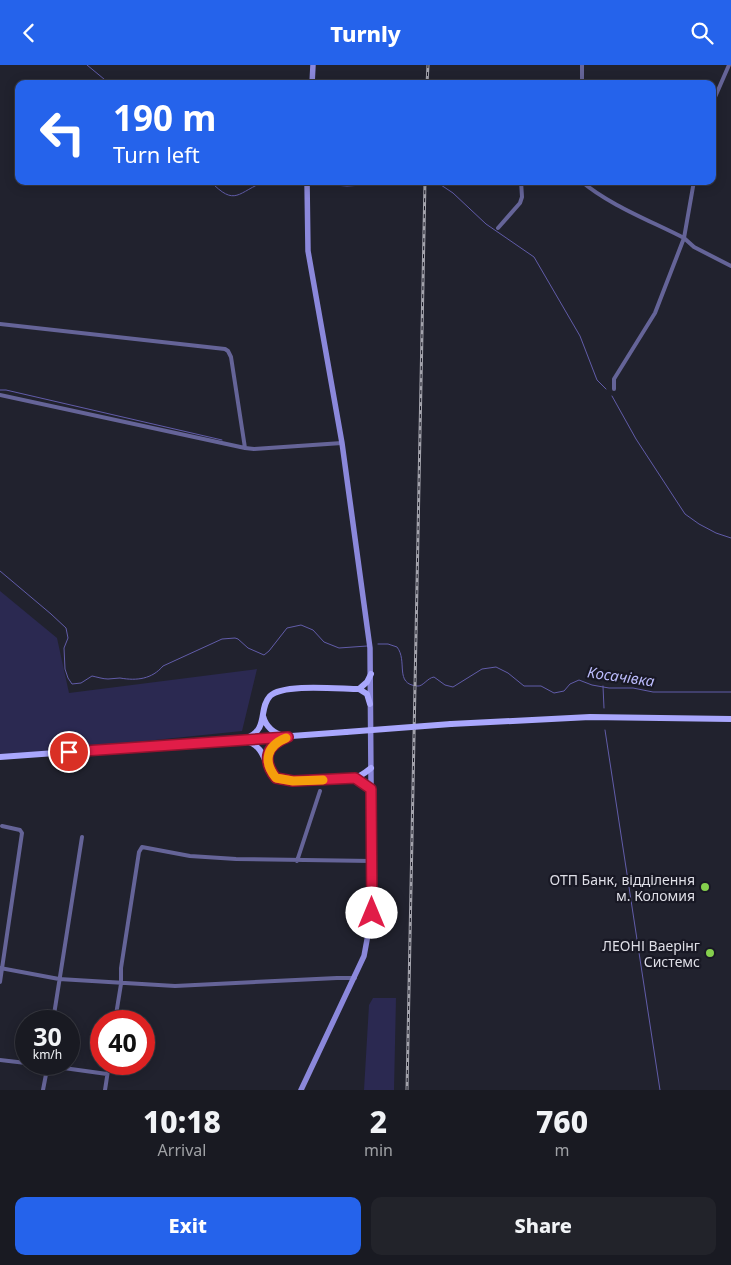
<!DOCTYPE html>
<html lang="en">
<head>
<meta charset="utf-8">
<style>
  :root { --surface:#191a22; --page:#22232a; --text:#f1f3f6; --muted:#9fa1a5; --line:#373840; --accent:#2563eb }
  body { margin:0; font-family:"Noto Sans",sans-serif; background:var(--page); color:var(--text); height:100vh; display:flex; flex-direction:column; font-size:19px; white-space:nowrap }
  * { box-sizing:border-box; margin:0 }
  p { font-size:16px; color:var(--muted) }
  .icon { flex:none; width:28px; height:28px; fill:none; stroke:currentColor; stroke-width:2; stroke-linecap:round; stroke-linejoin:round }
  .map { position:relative; height:1025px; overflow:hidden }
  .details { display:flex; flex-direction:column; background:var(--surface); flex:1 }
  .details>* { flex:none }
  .hud { position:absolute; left:15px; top:15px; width:701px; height:105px; border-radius:10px; box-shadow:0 2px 12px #0003,0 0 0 1px var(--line); background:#2563eb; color:#fff; overflow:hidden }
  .speed { position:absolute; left:15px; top:945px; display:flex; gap:10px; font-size:25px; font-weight:700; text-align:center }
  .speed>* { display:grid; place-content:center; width:65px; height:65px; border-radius:50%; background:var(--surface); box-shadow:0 2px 12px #0003,0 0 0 1px var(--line); line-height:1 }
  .speed small { font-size:12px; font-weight:400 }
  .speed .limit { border:8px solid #d22; background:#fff; color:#111 }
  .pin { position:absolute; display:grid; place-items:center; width:42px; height:42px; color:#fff; margin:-21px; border:2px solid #fff; border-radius:50%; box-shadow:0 1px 5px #0007 }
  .me { position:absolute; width:55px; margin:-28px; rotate:0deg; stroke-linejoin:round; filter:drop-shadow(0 0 4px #0008) }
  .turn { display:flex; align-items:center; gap:18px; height:105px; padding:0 15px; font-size:22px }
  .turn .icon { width:65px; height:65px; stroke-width:2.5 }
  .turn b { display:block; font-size:35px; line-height:42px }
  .eta { display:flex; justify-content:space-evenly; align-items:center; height:85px; text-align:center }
  .eta b { font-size:30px; font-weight:800; line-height:35px }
  .action { display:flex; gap:10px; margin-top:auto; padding:10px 15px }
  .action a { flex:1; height:58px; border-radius:10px; background:var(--accent); color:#fff; font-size:20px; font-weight:800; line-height:58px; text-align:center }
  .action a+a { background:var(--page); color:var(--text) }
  header { display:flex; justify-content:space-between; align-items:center; height:65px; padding:0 15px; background:var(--accent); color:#fff; font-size:22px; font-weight:800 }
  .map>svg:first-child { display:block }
  .green { fill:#2b2951 }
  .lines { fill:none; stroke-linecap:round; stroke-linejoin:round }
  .stream { stroke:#615ca9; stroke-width:1 }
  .street { stroke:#656498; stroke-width:4 }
  .secondary { stroke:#8b88db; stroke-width:5.5 }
  .primary { stroke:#a9a7fd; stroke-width:6 }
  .rail-casing { stroke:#a3a3ac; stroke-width:3 }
  .rail { stroke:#181824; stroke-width:1; stroke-dasharray:4; stroke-linecap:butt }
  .primary-bridge { stroke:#a9a7fd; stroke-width:6 }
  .route-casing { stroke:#92132f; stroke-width:12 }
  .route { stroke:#e11d48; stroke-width:9 }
  .slow { stroke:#f59e0b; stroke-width:9 }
  .poi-dot { fill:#85cf4d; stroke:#181824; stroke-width:2 }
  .labels { text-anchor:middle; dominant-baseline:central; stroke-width:4.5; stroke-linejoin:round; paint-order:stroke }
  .poi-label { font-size:14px; fill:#dfdfe7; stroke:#181824; text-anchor:end }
  .water-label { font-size:15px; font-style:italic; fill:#bbbbfb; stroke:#181824 }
</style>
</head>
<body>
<header><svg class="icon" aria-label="back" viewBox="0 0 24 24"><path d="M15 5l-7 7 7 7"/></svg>Turnly<svg class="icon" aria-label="search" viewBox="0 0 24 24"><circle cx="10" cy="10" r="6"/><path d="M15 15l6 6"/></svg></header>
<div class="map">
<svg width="731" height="1025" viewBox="0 0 731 1025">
  <rect width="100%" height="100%" fill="#21222e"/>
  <!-- green -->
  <path class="green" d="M 0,526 L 57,573 L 69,628 L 257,604 L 242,666 L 0,691 Z
    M 373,933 L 396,933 L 394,1025 L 364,1025 L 369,940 Z"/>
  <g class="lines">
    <!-- stream -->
    <path class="stream" d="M 87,0 L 110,19
      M 210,116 C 236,143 237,127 266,116
      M 291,116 L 305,118
      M 309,118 L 347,121 L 429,116 L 438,118 L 453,128 L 486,159 L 534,192 L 580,271 L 597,315 L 606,324
      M 0,325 L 6,325 L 222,375
      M 612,331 L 636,374 L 685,449 L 699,459 L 716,468 L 731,473
      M 0,506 L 51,549 L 66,563 L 68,573 L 64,583 L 65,604 L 68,613 L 72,619 L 81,618 L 92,611 C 97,612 103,614 108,614 C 112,614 116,613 120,613 C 137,616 152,614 163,601 L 222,574 L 235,573 L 238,574 L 248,583 L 264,590 L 269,586 L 287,563 L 301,560 L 313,565 L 324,577 L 339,583 L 367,581
      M 378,579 L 388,579 L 397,582 C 408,596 394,619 417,621 C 423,622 427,613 434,612 L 445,620 L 453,622 L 482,604 L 496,602 L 508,608 L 524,621 L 541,621 L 554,628 L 564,626 L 570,619 L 579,615 L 592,620 L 609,623 L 633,623 L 653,627 L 731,627
      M 603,621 L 604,643
      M 605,665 L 660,1025"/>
    <!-- street -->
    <path class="street" d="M 582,19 L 582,0
      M 712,39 L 729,0
      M 581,116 C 609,140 651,156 684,173 L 655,248 L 614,314 L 614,324
      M 694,116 L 684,173 L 694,182 L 731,201
      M 498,163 L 520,138 L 522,132 L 521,116
      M 0,259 L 225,284 L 228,286 L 231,292 L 245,383
      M 0,330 L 245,383 L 254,384 L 342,378
      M 297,796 L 320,726
      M 0,903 L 59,914 L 175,921 L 337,913 L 355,913
      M 0,917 L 22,768 L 20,765 L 2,761
      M 53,956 L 82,772
      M 115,956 L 121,919 L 121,903 L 139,787 L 142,782 L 190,791 L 236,794 L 372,796
      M 0,995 L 26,998
      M 35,999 L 107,1009
      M 43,1025 L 48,999
      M 105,1025 L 109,999"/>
    <!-- secondary -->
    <path class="secondary" d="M 312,19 L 313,0
      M 301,1025 L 364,891 L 372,848 L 370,583 L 342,378 L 308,186 L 307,116"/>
    <!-- primary -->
    <path class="primary" d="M 359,624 L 367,617 L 371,609
      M 263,651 C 266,662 273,668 284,671
      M 451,659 L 590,652 L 731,654
      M 247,673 C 269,664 258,644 270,631 C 283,618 340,624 359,624 L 367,629 L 370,639
      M 246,676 C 269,683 262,703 277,714 C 284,719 344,716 354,713 C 360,712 366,707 371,703
      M 0,692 L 346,667
      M 268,695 C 268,684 273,678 283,674
      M 355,713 L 371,723"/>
    <defs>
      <path id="rail" d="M 427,19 L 428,0
        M 407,1025 L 425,116"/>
    </defs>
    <!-- rail casing -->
    <use href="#rail" class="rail-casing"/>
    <!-- rail -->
    <use href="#rail" class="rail"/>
    <!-- primary-bridge -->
    <path class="primary-bridge" d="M 346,667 L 451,659"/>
  </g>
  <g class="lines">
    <defs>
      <path id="route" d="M 69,687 L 288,672 C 267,680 261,694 276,713 L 293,716 L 355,713 L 371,724 L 372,848"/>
    </defs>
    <!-- route casing -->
    <use href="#route" class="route-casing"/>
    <!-- route -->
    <use href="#route" class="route"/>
    <!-- slow -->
    <path class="slow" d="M 286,673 C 266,681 263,697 276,713 L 293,716 L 323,715"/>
  </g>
  <!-- markers -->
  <g class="poi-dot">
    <circle cx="705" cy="822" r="5"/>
    <circle cx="710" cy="888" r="5"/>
  </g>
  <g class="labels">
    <!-- poi labels -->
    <g class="poi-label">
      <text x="695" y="814">ОТП Банк, відділення<tspan x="695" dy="16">м. Коломия</tspan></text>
      <text x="700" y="880">ЛЕОНІ Ваерінг<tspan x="700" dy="16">Системс</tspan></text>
    </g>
    <!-- water labels -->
    <g class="water-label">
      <text transform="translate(621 611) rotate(8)">Косачівка</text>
    </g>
  </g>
</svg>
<div class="speed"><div>30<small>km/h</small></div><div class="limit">40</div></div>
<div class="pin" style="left:69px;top:687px;background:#d93025"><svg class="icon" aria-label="arrive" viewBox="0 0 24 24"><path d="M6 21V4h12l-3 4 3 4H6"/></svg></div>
<svg class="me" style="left:372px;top:848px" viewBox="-20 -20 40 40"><circle r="19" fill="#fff"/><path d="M0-13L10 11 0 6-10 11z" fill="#e11d48"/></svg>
<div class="hud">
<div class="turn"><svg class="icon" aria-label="left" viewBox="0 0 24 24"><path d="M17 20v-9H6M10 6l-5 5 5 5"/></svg><div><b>190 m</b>Turn left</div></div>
</div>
</div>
<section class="details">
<div class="eta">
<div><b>10:18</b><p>Arrival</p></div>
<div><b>2</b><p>min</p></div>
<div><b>760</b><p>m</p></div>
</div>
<div class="action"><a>Exit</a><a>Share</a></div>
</section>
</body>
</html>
